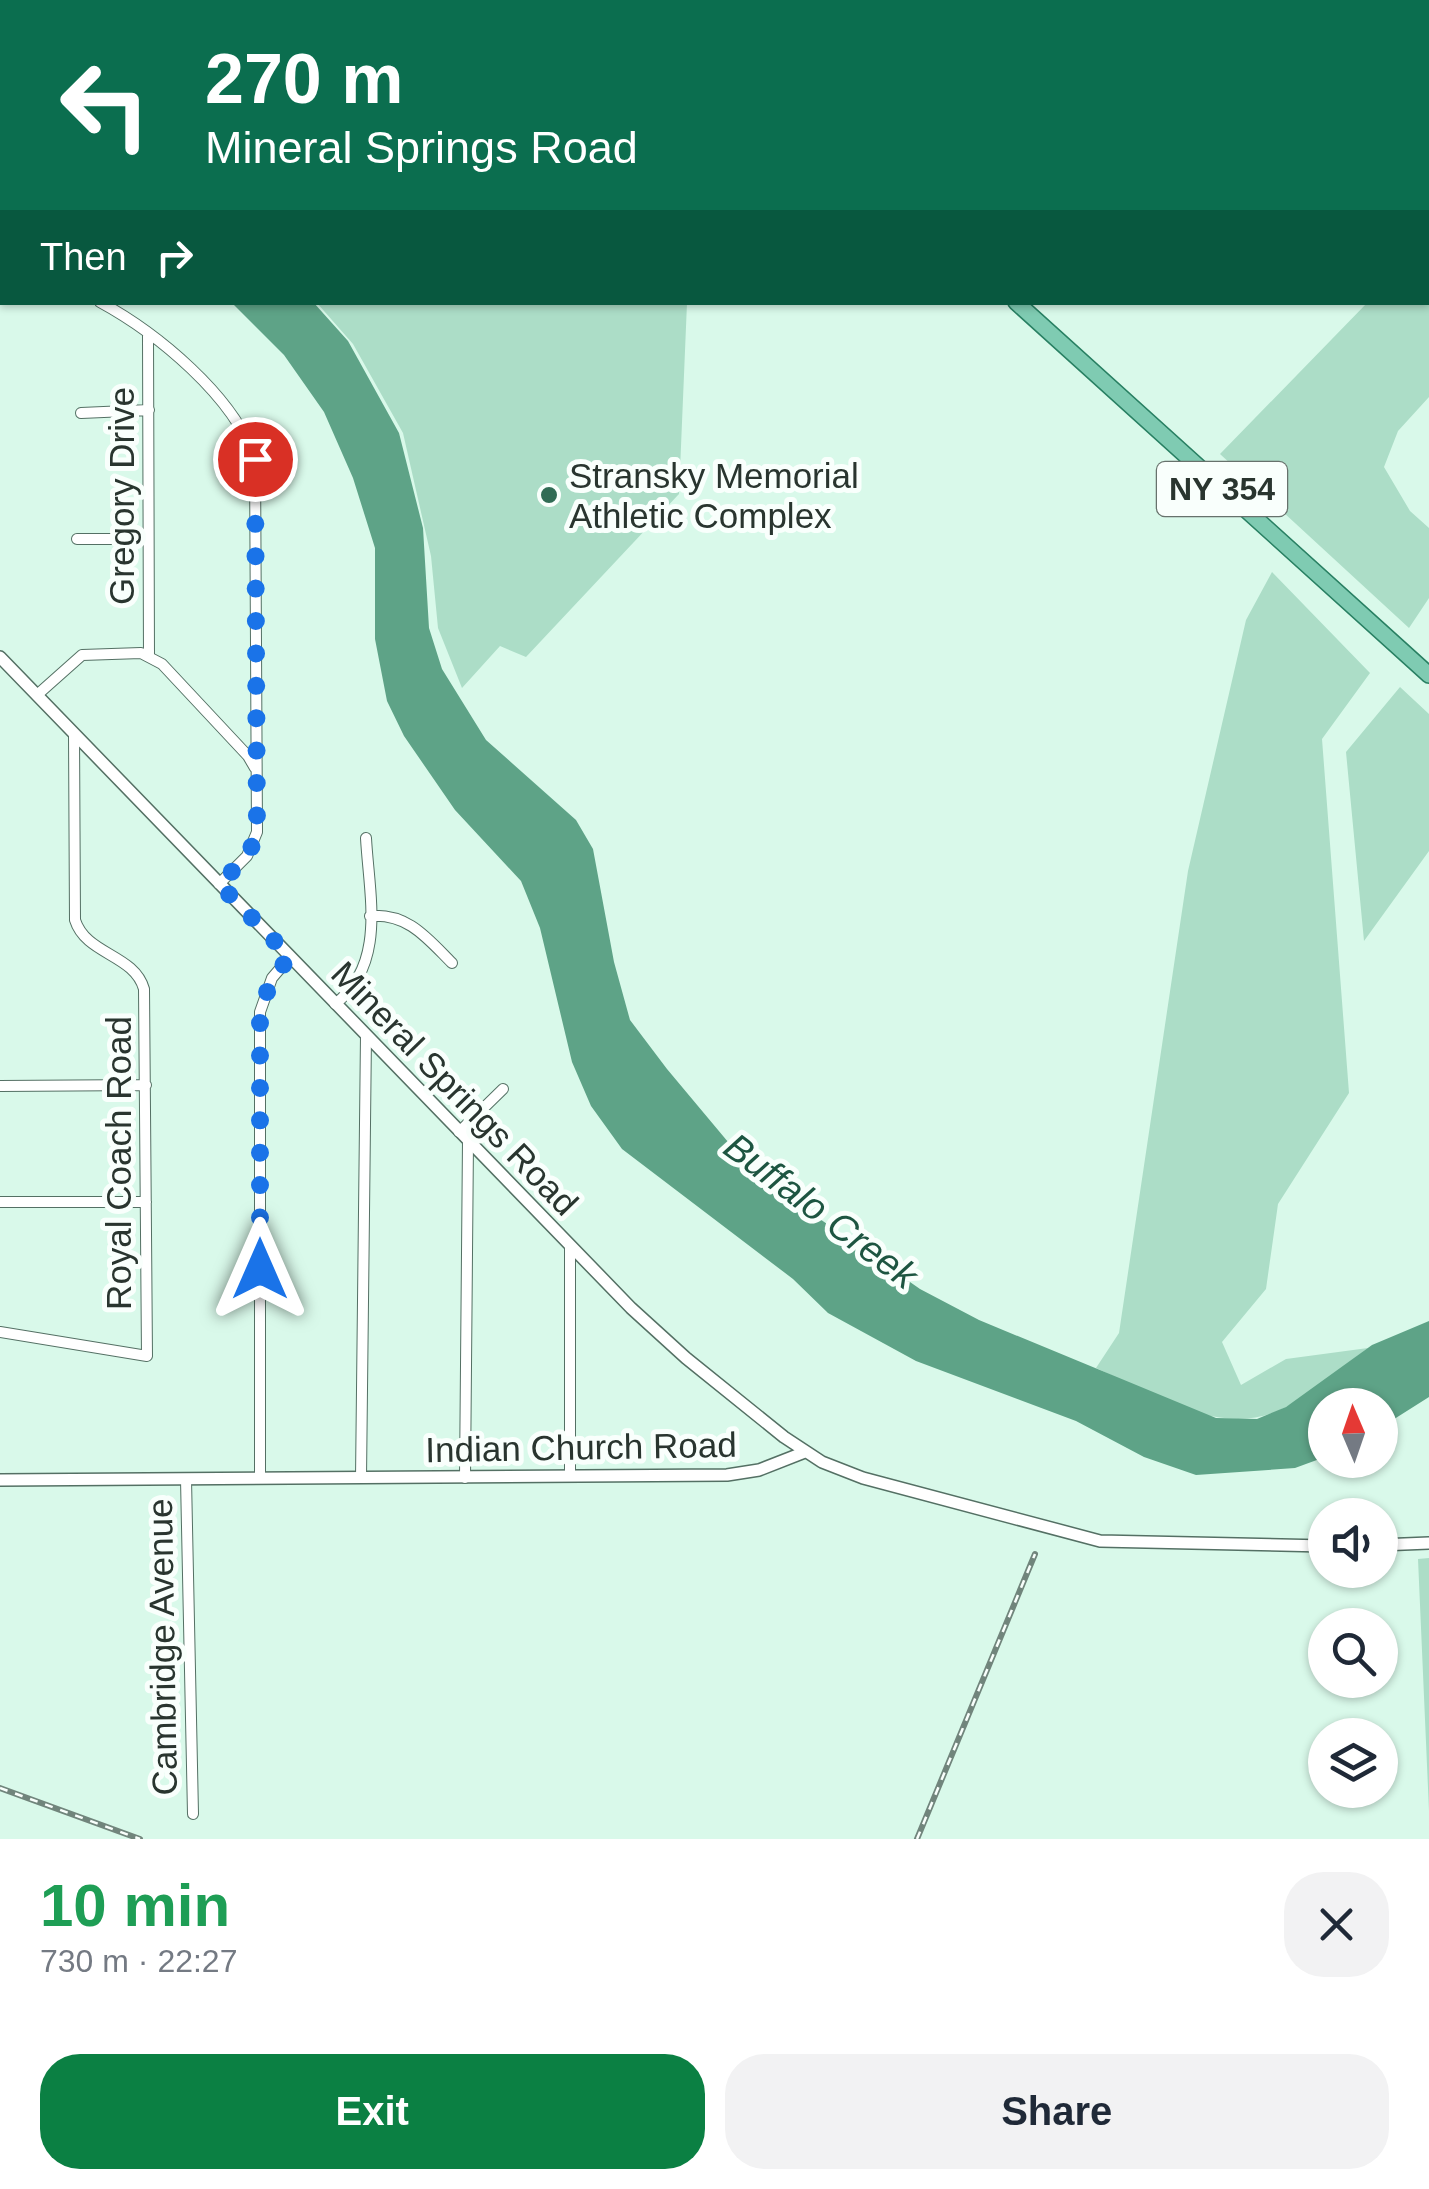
<!DOCTYPE html>
<html lang="en">
<head>
<meta charset="utf-8">
<style>
  :root { --surface:#fff; --page:#f2f2f3; --text:#1f2937; --muted:#747a83; --accent:#0b8043 }
  body { margin:0; font-family:Arial,sans-serif; background:var(--page); color:var(--text); height:100vh; display:flex; flex-direction:column; font-size:38px; white-space:nowrap }
  * { box-sizing:border-box; margin:0 }
  p { font-size:32px; color:var(--muted) }
  .icon { flex:none; width:55px; height:55px; fill:none; stroke:currentColor; stroke-width:2; stroke-linecap:round; stroke-linejoin:round }
  .map { position:relative; height:1839px; overflow:hidden }
  .sheet { display:flex; flex-direction:column; background:var(--surface); flex:1 }
  .sheet>* { flex:none }
  .hud { position:absolute; left:0px; top:0px; width:1430px; height:305px; box-shadow:0 2px 8px #0004; background:#0b6e4f; color:#fff; overflow:hidden }
  .needle { width:65px; rotate:358deg }
  .fabs { position:absolute; left:1308px; top:1388px; display:grid; gap:20px }
  .fabs a { display:grid; place-items:center; width:90px; height:90px; border-radius:50%; background:var(--surface); box-shadow:0 2px 8px #0004; font-size:50px }
  .pin { position:absolute; display:grid; place-items:center; width:85px; height:85px; color:#fff; margin:-42px; border:5px solid #fff; border-radius:50%; box-shadow:0 2px 10px #0007 }
  .me { position:absolute; width:110px; margin:-55px; rotate:0deg; stroke-linejoin:round; filter:drop-shadow(0 0 8px #0008) }
  .turn { display:flex; align-items:center; gap:35px; height:210px; padding:0 40px; font-size:45px }
  .turn .icon { width:130px; height:130px; stroke-width:2.5 }
  .turn b { display:block; font-size:70px; line-height:85px }
  .then { display:flex; align-items:center; height:95px; padding:0 40px; background:#0003; gap:20px; font-size:38px }
  .round { display:grid; place-items:center; flex:none; width:105px; height:105px; border-radius:40px; background:var(--page) }
  .headline { display:flex; align-items:center; justify-content:space-between; height:170px; padding:0 40px }
  h1 { font-size:60px; font-weight:600; line-height:75px; color:#1e9e55 }
  .button { display:flex; gap:20px; margin-top:auto; padding:20px 40px }
  .button a { flex:1; height:115px; border-radius:40px; background:var(--accent); color:#fff; font-size:40px; font-weight:600; line-height:115px; text-align:center }
  .button a+a { background:var(--page); color:var(--text) }
  .map>svg:first-child { display:block }
  .green { fill:#acddc7 }
  .water { fill:#5ea387 }
  .lines { fill:none; stroke-linecap:round; stroke-linejoin:round }
  .minor-casing { stroke:#547064; stroke-width:12 }
  .tertiary-casing { stroke:#547064; stroke-width:14 }
  .primary-casing { stroke:#298063; stroke-width:18 }
  .minor { stroke:#fff; stroke-width:10 }
  .tertiary { stroke:#fff; stroke-width:11 }
  .primary { stroke:#7fcbb2; stroke-width:15 }
  .rail-casing { stroke:#71857c; stroke-width:6 }
  .rail { stroke:#f9fffc; stroke-width:2.5; stroke-dasharray:8; stroke-linecap:butt }
  .route { stroke:#1a73e8; stroke-width:18; stroke-dasharray:0 32.4 }
  .poi-dot { fill:#316c55; stroke:#f9fffc; stroke-width:4 }
  .labels { text-anchor:middle; dominant-baseline:central; stroke-width:10; stroke-linejoin:round; paint-order:stroke }
  .shield { fill:#f9fffc; stroke:#67726c; stroke-width:2.5 }
  .shield-label { font-size:32px; font-weight:bold; fill:#29352f }
  .poi-label { font-size:35px; fill:#29352f; stroke:#f9fffc; text-anchor:start }
  .street-label { font-size:35px; fill:#29352f; stroke:#f9fffc }
  .water-label { font-size:38px; font-style:italic; fill:#1d5541; stroke:#f9fffc }
</style>
</head>
<body>
<div class="map">
<svg width="1429" height="1839" viewBox="0 0 1429 1839">
  <rect width="100%" height="100%" fill="#d9f9ea"/>
  <!-- green -->
  <path class="green" d="M 1119,0 L 1429,0 L 1429,397 L 1398,431 L 1384,467 L 1410,511 L 1429,528 L 1429,598 L 1409,628 L 1220,454 L 1367,303 L 1428,302 L 1428,2 Z
    M 317,303 L 687,303 L 679,494 L 526,657 L 500,646 L 462,688 L 438,628 L 431,556 L 403,433 L 353,344 Z
    M 1272,572 L 1370,673 L 1322,739 L 1349,1093 L 1278,1204 L 1266,1289 L 1222,1342 L 1241,1385 L 1286,1359 L 1368,1348 C 1341,1367 1315,1392 1286,1407 C 1224,1441 1153,1394 1096,1368 L 1119,1333 L 1188,871 L 1246,620 Z
    M 1400,687 L 1429,714 L 1429,851 L 1364,941 L 1346,752 Z
    M 1429,1558 L 1429,1811 L 1418,1559 Z"/>
  <!-- water -->
  <path class="water" d="M 232,303 L 314,303 L 348,341 L 399,433 L 423,528 L 429,628 L 442,669 L 486,740 L 576,820 L 593,849 L 614,962 L 630,1020 L 667,1069 L 754,1173 L 920,1289 L 979,1320 L 1216,1418 L 1257,1419 L 1286,1407 L 1372,1345 L 1429,1321 L 1429,1397 L 1380,1428 L 1380,1405 L 1325,1405 L 1325,1457 L 1295,1468 L 1196,1475 L 1144,1457 L 1076,1421 L 916,1361 L 828,1313 L 793,1279 L 622,1149 L 591,1106 L 572,1062 L 540,928 L 521,881 L 455,810 L 404,736 L 387,701 L 375,639 L 375,548 L 353,478 L 324,412 L 284,355 Z"/>
  <g class="lines">
    <defs>
      <path id="minor" d="M 100,302 C 157,333 234,396 255,459 L 257,832 L 247,856 L 219,884
        M 148,336 L 149,656
        M 81,413 L 149,410
        M 77,539 L 148,539
        M 37,695 L 82,655 L 141,653 L 162,664 L 248,756 L 255,768
        M 370,916 C 408,913 427,938 452,963
        M 335,1004 C 387,964 369,895 366,838
        M 0,1086 L 146,1085
        M 459,1132 L 503,1089
        M 0,1202 L 146,1202
        M 0,1332 L 147,1356 L 144,989 C 134,954 86,955 75,920 L 74,734
        M 570,1475 L 570,1247
        M 260,1478 L 260,1012 L 272,978 L 290,957
        M 361,1478 L 366,1035
        M 465,1478 L 468,1141
        M 186,1479 L 193,1814"/>
      <path id="tertiary" d="M 0,657 L 631,1308 L 686,1358 L 784,1437 L 822,1462 L 863,1478 L 1100,1541 L 1325,1546
        M 0,1480 L 727,1475 L 759,1470 L 805,1452
        M 1380,1545 L 1429,1543"/>
      <path id="primary" d="M 679,0 L 682,2
        M 1016,302 L 1429,675"/>
    </defs>
    <!-- minor casing -->
    <use href="#minor" class="minor-casing"/>
    <!-- tertiary casing -->
    <use href="#tertiary" class="tertiary-casing"/>
    <!-- primary casing -->
    <use href="#primary" class="primary-casing"/>
    <!-- minor -->
    <use href="#minor" class="minor"/>
    <!-- tertiary -->
    <use href="#tertiary" class="tertiary"/>
    <!-- primary -->
    <use href="#primary" class="primary"/>
    <defs>
      <path id="rail" d="M 0,1788 L 140,1839
        M 917,1839 L 1035,1554"/>
    </defs>
    <!-- rail casing -->
    <use href="#rail" class="rail-casing"/>
    <!-- rail -->
    <use href="#rail" class="rail"/>
  </g>
  <g class="lines">
    <!-- route -->
    <path class="route" d="M 255,459 L 257,832 L 248,856 L 219,884 L 290,957 L 272,978 L 260,1012 L 260,1269"/>
  </g>
  <!-- markers -->
  <circle class="poi-dot" cx="549" cy="495" r="10"/>
  <g class="labels">
    <!-- shield labels -->
    <rect class="shield" x="1157" y="462" width="130" height="54" rx="8"/>
    <g class="shield-label">
      <text x="1222" y="489">NY 354</text>
    </g>
    <!-- poi labels -->
    <g class="poi-label">
      <text x="569" y="475">Stransky Memorial<tspan x="569" dy="40">Athletic Complex</tspan></text>
    </g>
    <!-- street labels -->
    <g class="street-label">
      <text transform="translate(121 496) rotate(-90)">Gregory Drive</text>
      <text transform="translate(455 1088) rotate(46)">Mineral Springs Road</text>
      <text transform="translate(118 1163) rotate(-90)">Royal Coach Road</text>
      <text transform="translate(581 1447) rotate(-1)">Indian Church Road</text>
      <text transform="translate(162 1647) rotate(-91)">Cambridge Avenue</text>
    </g>
    <!-- water labels -->
    <g class="water-label">
      <text transform="translate(821 1211) rotate(37)">Buffalo Creek</text>
    </g>
  </g>
</svg>
<div class="fabs">
<a><svg class="needle" viewBox="-14 -14 28 28"><path d="M0-13l5 13h-10z" fill="#e53935"/><path d="M0 13l5-13h-10z" fill="#747a83"/></svg></a>
<a><svg class="icon" aria-label="sound" viewBox="0 0 24 24"><path d="M4 9h4l5-4v14l-5-4H4zM17 9q2 3 0 6"/></svg></a>
<a><svg class="icon" aria-label="search" viewBox="0 0 24 24"><circle cx="10" cy="10" r="6"/><path d="M15 15l6 6"/></svg></a>
<a><svg class="icon" aria-label="layers" viewBox="0 0 24 24"><path d="M12 4l9 5-9 5-9-5zM3 14l9 5 9-5"/></svg></a>
</div>
<div class="pin" style="left:255px;top:459px;background:#d93025"><svg class="icon" aria-label="arrive" viewBox="0 0 24 24"><path d="M6 21V4h12l-3 4 3 4H6"/></svg></div>
<svg class="me" style="left:260px;top:1269px" viewBox="-20 -20 40 40"><path d="M0-17L14 15 0 8-14 15z" fill="#1a73e8" stroke="#fff" stroke-width="4"/></svg>
<div class="hud">
<div class="turn"><svg class="icon" aria-label="left" viewBox="0 0 24 24"><path d="M17 20v-9H6M10 6l-5 5 5 5"/></svg><div><b>270 m</b>Mineral Springs Road</div></div>
<div class="then">Then<svg class="icon" aria-label="right" viewBox="0 0 24 24"><path d="M7 20v-9h11M14 6l5 5-5 5"/></svg></div>
</div>
</div>
<section class="sheet">
<div class="headline"><div><h1>10 min</h1><p>730 m · 22:27</p></div><a class="round"><svg class="icon" aria-label="close" viewBox="0 0 24 24"><path d="M6 6l12 12M18 6L6 18"/></svg></a></div>
<div class="button"><a>Exit</a><a>Share</a></div>
</section>
</body>
</html>
